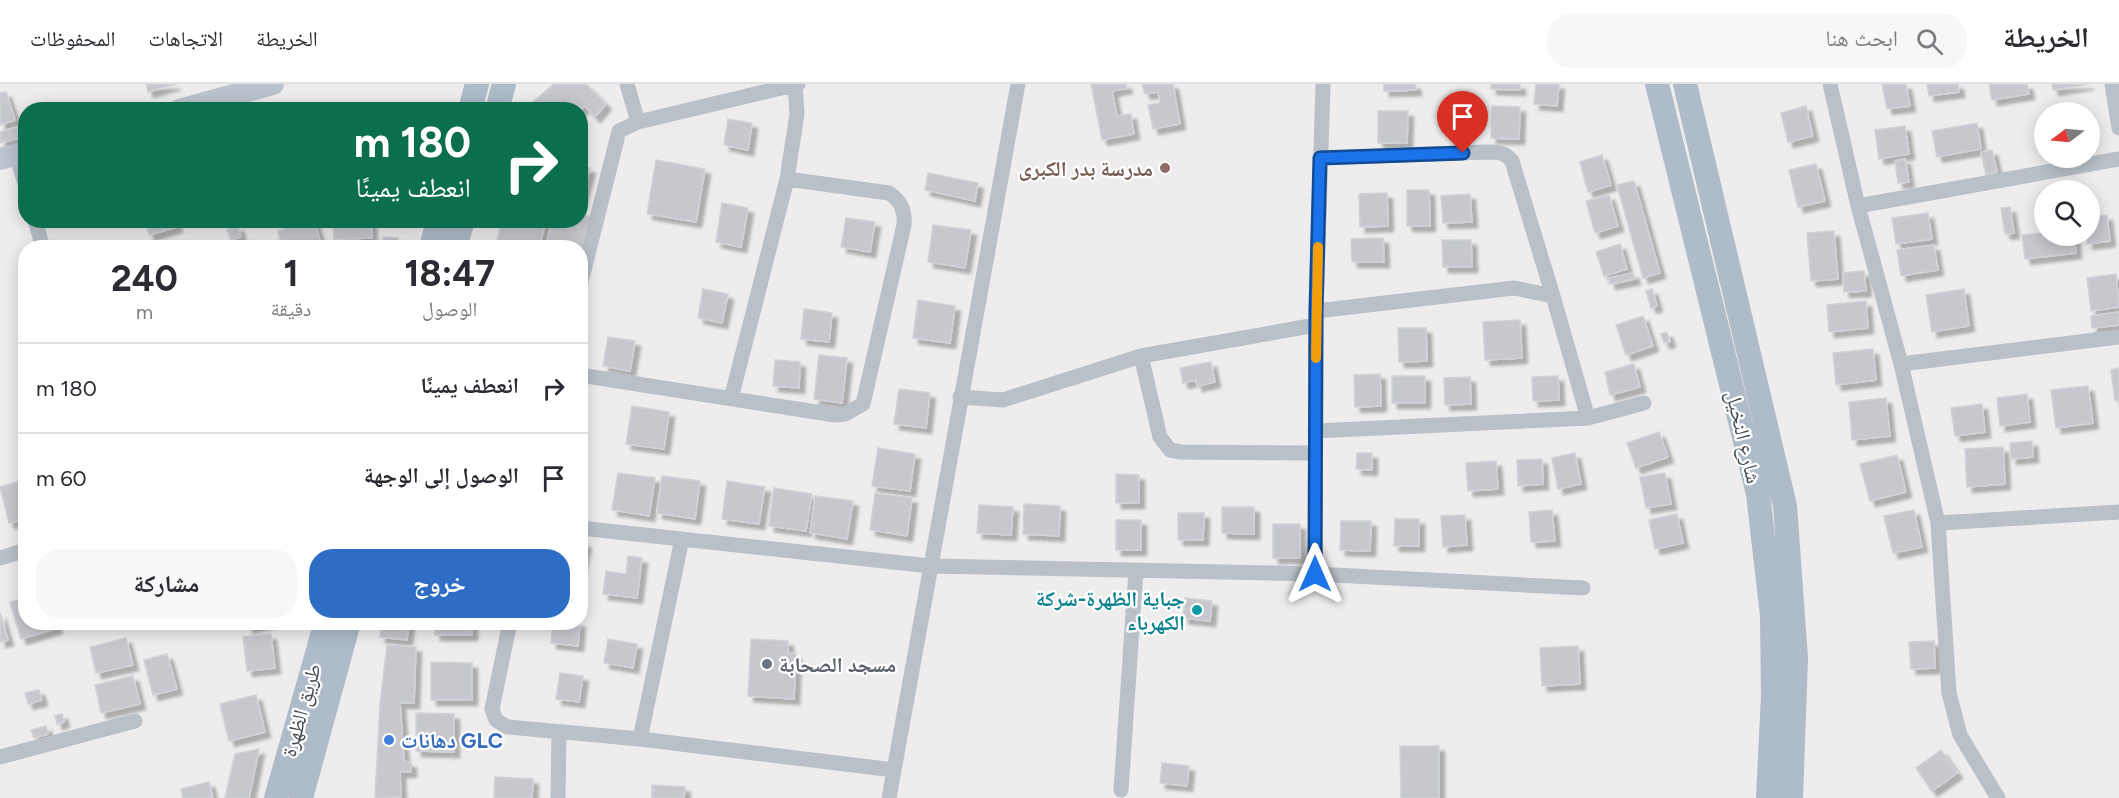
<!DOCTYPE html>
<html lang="ar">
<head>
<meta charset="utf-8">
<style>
  :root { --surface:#fff; --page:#f7f7f7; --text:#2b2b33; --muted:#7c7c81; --line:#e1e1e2; --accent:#2e6dc6 }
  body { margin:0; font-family:Figtree,"Noto Naskh Arabic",sans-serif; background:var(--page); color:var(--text); direction:rtl; height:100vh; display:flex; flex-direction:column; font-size:22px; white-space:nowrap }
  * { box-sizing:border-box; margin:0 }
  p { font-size:20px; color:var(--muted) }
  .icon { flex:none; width:33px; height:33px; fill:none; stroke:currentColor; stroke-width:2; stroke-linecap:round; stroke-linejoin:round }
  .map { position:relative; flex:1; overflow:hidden; direction:ltr }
  .side { position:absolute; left:18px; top:156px; width:570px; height:390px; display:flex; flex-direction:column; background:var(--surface); border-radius:24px; box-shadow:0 3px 15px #0003; direction:rtl }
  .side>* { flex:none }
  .hud { position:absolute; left:18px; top:18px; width:570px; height:126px; border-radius:24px; box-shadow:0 3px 15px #0003; direction:rtl; background:#0b6e4f; color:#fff; overflow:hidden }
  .needle { width:39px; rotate:254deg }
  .controls { position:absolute; left:2034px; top:18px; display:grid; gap:12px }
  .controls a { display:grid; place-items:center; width:66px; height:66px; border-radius:50%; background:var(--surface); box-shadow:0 3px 15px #0003; font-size:30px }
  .pin { position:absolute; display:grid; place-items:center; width:51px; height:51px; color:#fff; margin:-62px -26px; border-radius:50% 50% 50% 0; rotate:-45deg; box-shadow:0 0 6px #0007 }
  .pin .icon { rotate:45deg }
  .me { position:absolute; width:66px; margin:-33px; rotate:0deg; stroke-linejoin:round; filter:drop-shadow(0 0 4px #0008) }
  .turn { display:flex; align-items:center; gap:21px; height:126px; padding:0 18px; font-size:27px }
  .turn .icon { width:78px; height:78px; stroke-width:2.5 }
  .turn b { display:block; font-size:42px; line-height:51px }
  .eta { display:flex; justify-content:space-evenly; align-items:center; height:102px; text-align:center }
  .eta b { font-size:36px; font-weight:700; line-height:42px }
  .cta { display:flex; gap:12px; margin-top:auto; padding:12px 18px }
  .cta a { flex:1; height:69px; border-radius:24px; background:var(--accent); color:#fff; font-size:24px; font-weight:700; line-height:69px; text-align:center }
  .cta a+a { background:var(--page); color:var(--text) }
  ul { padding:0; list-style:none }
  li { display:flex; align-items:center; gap:18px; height:90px; padding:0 18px; border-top:2px solid var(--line) }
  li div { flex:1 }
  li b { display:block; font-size:22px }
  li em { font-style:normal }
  header { display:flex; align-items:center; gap:36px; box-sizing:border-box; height:84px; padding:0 30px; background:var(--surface); border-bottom:2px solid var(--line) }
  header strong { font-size:28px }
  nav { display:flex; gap:33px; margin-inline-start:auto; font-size:21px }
  .search { width:420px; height:54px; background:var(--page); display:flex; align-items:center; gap:15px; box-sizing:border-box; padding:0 21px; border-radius:24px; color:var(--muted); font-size:22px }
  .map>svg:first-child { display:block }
  .building { fill:#c7c8ce; stroke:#d0d2d7; stroke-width:1.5; filter:url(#shadow) }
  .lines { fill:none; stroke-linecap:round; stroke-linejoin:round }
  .street { stroke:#b9c0c7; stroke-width:15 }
  .secondary { stroke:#bbc4ce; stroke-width:22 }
  .primary { stroke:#aebbc8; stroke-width:24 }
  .route-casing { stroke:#114b97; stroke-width:15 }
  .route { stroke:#1a73e8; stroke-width:10 }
  .slow { stroke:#f59e0b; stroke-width:10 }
  .education-dot { fill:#8d6e63; stroke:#fff; stroke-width:2 }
  .culture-dot { fill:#0f9aa8; stroke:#fff; stroke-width:2 }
  .worship-dot { fill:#6b7280; stroke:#fff; stroke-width:2 }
  .shop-dot { fill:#3f7fe0; stroke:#fff; stroke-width:2 }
  .labels { text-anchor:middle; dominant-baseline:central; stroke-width:4.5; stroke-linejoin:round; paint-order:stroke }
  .education-label { font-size:21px; font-weight:bold; fill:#785e54; stroke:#fff; text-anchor:end }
  .street-label { font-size:21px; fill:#464f57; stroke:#fff }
  .culture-label { font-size:21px; font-weight:bold; fill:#0d838f; stroke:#fff; text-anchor:end }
  .worship-label { font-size:21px; font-weight:bold; fill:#5b616d; stroke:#fff; text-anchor:start }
  .shop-label { font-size:21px; font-weight:bold; fill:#366cbe; stroke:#fff; text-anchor:start }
</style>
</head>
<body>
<header>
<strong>الخريطة</strong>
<div class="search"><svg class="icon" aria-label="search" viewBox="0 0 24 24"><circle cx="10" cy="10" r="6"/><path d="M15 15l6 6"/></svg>ابحث هنا</div>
<nav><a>الخريطة</a><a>الاتجاهات</a><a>المحفوظات</a></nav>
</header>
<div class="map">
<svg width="2119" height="714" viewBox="0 0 2119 714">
  <defs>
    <filter id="shadow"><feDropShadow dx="5.5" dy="5.5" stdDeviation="1.5" flood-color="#0004"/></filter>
  </defs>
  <rect width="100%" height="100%" fill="#eeecec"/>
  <!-- building -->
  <path class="building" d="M 146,0 L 176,0 L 148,8 Z
    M 554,0 L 586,0 L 606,20 L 595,33 L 585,22 L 580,26 L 532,26 L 534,17 Z
    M 1091,0 L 1126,0 L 1127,4 L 1112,7 L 1117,32 L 1131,30 L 1134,50 L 1102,56 Z
    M 1142,0 L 1173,0 L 1180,40 L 1153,45 L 1148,21 L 1160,19 L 1158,8 L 1145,10 Z
    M 1384,0 L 1415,0 L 1416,6 L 1384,7 Z
    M 1491,0 L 1520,0 L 1520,6 L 1491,5 Z
    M 1536,0 L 1559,0 L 1557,22 L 1534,20 Z
    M 1882,0 L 1906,0 L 1910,22 L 1887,25 Z
    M 1927,0 L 1958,0 L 1959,8 L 1929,12 Z
    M 1989,0 L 2027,0 L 2029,10 L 1992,16 Z
    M 2052,0 L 2089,0 L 2053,6 Z
    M 6,8 L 15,36 L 0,41 L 0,9 Z
    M 1492,22 L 1520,23 L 1519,55 L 1491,54 Z
    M 1806,22 L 1813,52 L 1788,58 L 1781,29 Z
    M 1378,27 L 1408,27 L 1407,59 L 1378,59 Z
    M 728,35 L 752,39 L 748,66 L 724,61 Z
    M 1977,39 L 1981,65 L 1937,73 L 1932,47 Z
    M 1905,42 L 1909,70 L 1879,75 L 1875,46 Z
    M 17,43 L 20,54 L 0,59 L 0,48 Z
    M 1992,66 L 1997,88 L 1986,91 L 1981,68 Z
    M 1602,71 L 1611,101 L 1588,108 L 1580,78 Z
    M 1905,75 L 1909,98 L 1898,99 L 1895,77 Z
    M 656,76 L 705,85 L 696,138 L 647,130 Z
    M 1816,80 L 1825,117 L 1798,123 L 1789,86 Z
    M 580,82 L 590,84 L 580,119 Z
    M 928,89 L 978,99 L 975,117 L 925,106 Z
    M 1634,97 L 1660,189 L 1643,194 L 1617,101 Z
    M 1407,106 L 1429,106 L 1430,142 L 1407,142 Z
    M 1387,109 L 1388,142 L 1360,143 L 1359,110 Z
    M 1470,110 L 1472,138 L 1443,139 L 1441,112 Z
    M 1609,111 L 1618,142 L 1595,149 L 1586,117 Z
    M 722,119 L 748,124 L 741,163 L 716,158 Z
    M 2010,123 L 2014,149 L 2005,150 L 2001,124 Z
    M 1928,129 L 1932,155 L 1896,160 L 1892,134 Z
    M 580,130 L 590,132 L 581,167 L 580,164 L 547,159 L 552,136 L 580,136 Z
    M 2107,131 L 2110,157 L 2087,160 L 2090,133 Z
    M 846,134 L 875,138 L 870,168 L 841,163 Z
    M 145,136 L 175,136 L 177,143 L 149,151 Z
    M 314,136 L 322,164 L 282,164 L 278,147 Z
    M 333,136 L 371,136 L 372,154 L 334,155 Z
    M 502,136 L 546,136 L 539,164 L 495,164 Z
    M 933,141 L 971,146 L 965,184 L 928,178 Z
    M 238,142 L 241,153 L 231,156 L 227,146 Z
    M 1834,147 L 1838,195 L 1811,197 L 1807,149 Z
    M 2044,149 L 2044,152 L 2074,152 L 2076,169 L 2025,175 L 2022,151 Z
    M 383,153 L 398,154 L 397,164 L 383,164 Z
    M 1383,154 L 1384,178 L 1352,178 L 1351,155 Z
    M 1442,156 L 1471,156 L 1472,183 L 1443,183 Z
    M 195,157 L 197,164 L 172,164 Z
    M 357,157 L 377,157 L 377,164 L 357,164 Z
    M 1620,160 L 1627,185 L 1604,192 L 1596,168 Z
    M 1934,161 L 1938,186 L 1901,192 L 1897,166 Z
    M 1864,187 L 1866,207 L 1844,208 L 1843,189 Z
    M 1633,189 L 1635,195 L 1610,200 L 1609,194 Z
    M 2116,190 L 2119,223 L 2091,227 L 2087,194 Z
    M 703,205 L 728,210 L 722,239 L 698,234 Z
    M 1652,205 L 1657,222 L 1651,224 L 1646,207 Z
    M 1964,205 L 1969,242 L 1932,248 L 1926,211 Z
    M 918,216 L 955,222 L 950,259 L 913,254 Z
    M 1866,217 L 1868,244 L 1829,248 L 1827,221 Z
    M 804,225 L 832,229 L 829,258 L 801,255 Z
    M 2119,228 L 2119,241 L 2092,244 L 2091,232 Z
    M 1643,232 L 1653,262 L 1626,271 L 1616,241 Z
    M 1520,236 L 1522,274 L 1485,276 L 1483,238 Z
    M 1398,244 L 1426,244 L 1427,277 L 1399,278 Z
    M 1667,248 L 1670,258 L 1664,259 L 1661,250 Z
    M 608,253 L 635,257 L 630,287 L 603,282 Z
    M 1873,265 L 1876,296 L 1836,301 L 1833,269 Z
    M 819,271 L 847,274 L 842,319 L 814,315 Z
    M 775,276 L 800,278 L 799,304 L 773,302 Z
    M 1211,278 L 1215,298 L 1197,302 L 1196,296 L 1183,299 L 1180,284 Z
    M 1634,280 L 1640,303 L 1610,311 L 1605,288 Z
    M 2119,284 L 2119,317 L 2115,317 L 2111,286 Z
    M 1380,290 L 1381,322 L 1355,323 L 1354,291 Z
    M 1392,292 L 1425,292 L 1425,319 L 1392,319 Z
    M 1558,292 L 1559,316 L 1533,317 L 1532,293 Z
    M 1470,293 L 1471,320 L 1445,321 L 1444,294 Z
    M 2088,302 L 2093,339 L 2056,344 L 2051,306 Z
    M 899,305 L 930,309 L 926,344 L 894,340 Z
    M 2027,310 L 2030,338 L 2000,342 L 1997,314 Z
    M 1886,314 L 1890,352 L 1852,356 L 1849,318 Z
    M 1982,320 L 1985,348 L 1955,352 L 1951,324 Z
    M 632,322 L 669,328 L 664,365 L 626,360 Z
    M 1659,348 L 1668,373 L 1636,384 L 1627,359 Z
    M 2032,357 L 2033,373 L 2011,375 L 2010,359 Z
    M 2003,363 L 2005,400 L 1967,403 L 1965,365 Z
    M 878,364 L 915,370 L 910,407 L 872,402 Z
    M 1357,369 L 1372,369 L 1372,386 L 1356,385 Z
    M 1575,369 L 1581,400 L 1558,405 L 1552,374 Z
    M 1897,371 L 1906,408 L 1870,417 L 1860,380 Z
    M 1542,375 L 1543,400 L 1518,402 L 1517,376 Z
    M 1496,377 L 1498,405 L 1468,407 L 1466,379 Z
    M 618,389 L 655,394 L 649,432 L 612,426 Z
    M 1665,389 L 1671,420 L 1646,424 L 1640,393 Z
    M 1116,390 L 1139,391 L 1139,419 L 1116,419 Z
    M 662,392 L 700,397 L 695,435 L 657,429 Z
    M 26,395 L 26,435 L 9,439 L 0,403 Z
    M 727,397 L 765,403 L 759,440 L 722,435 Z
    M 774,404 L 812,410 L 806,447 L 769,442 Z
    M 875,409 L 912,414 L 907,452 L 870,446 Z
    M 815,412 L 853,417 L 847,455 L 810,449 Z
    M 1024,420 L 1060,422 L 1059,452 L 1023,450 Z
    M 979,421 L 1013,423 L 1011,451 L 977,449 Z
    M 1222,423 L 1254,423 L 1254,450 L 1222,449 Z
    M 1552,426 L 1555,457 L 1531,458 L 1529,428 Z
    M 1914,426 L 1922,463 L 1893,469 L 1884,432 Z
    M 1178,429 L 1204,429 L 1203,456 L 1178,456 Z
    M 1677,430 L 1683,459 L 1655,465 L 1649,436 Z
    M 1465,431 L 1467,461 L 1443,463 L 1441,432 Z
    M 1395,435 L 1419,435 L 1419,462 L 1394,462 Z
    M 1116,436 L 1141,436 L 1141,466 L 1116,466 Z
    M 1341,437 L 1371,437 L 1370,467 L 1340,466 Z
    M 1273,440 L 1300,440 L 1300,474 L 1273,474 Z
    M 580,457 L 586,459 L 580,486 Z
    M 628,472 L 642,474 L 637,514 L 603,510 L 606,487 L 626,490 Z
    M 26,514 L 26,538 L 55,538 L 57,544 L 21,555 L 10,518 Z
    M 1185,514 L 1212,517 L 1210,537 L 1183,534 Z
    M 0,529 L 8,556 L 0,558 Z
    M 246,538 L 272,538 L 248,544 Z
    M 382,538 L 409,538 L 407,556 L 380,553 Z
    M 435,538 L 472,538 L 472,551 L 435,551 Z
    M 553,538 L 580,538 L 578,562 L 551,559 Z
    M 271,550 L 275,584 L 247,587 L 243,553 Z
    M 126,554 L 133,581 L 96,589 L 90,563 Z
    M 608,555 L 637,560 L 633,584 L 604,579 Z
    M 751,555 L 788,557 L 788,569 L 796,570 L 794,615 L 748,612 Z
    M 1934,557 L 1935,584 L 1911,585 L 1909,558 Z
    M 387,561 L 416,563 L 414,619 L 400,619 L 404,677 L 411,679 L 411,688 L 400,688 L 401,713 L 375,714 L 380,620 Z
    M 1578,562 L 1580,600 L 1542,602 L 1540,564 Z
    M 167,570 L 177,605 L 153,611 L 144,576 Z
    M 431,578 L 472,579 L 472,616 L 431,616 Z
    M 560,589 L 583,592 L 579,618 L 556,615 Z
    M 133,592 L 140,620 L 101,629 L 95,601 Z
    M 39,606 L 42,616 L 28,620 L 25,609 Z
    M 256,611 L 265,648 L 229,657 L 220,620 Z
    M 416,629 L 454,630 L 454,668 L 416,667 Z
    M 62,630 L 64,638 L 57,640 L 55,632 Z
    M 46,642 L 48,650 L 34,654 L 31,646 Z
    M 1400,662 L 1439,662 L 1439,714 L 1401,714 Z
    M 259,665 L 249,714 L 225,714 L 235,670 Z
    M 1941,666 L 1957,689 L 1932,707 L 1916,684 Z
    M 1162,679 L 1189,682 L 1187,702 L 1160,699 Z
    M 495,693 L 533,695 L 532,714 L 494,714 Z
    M 209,698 L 213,714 L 183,714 L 181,705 Z
    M 652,701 L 685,703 L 684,714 L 652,714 Z"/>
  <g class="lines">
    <!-- street -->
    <path class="street" d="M 627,0 L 638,38
      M 1830,0 L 1858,122 L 1901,280 L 1938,439 L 1949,609 L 1960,651 L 1998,714
      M 2112,0 L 2119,44
      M 16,70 L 26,103
      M 1320,74 L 1486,68 C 1498,68 1505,68 1512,77 L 1553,212
      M 1858,122 L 2119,75
      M 35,136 L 43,164
      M 580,202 L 619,47 L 638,38 L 798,0
      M 1316,227 L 1514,204 L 1553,212 L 1588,334
      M 1141,272 L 1160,353 L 1170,366 L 1181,368 L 1315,369
      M 1901,280 L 2119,253
      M 580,291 L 835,331 L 845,330 L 863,320 L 904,141 C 905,126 901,117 889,109 L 787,95
      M 960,313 L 1003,316 L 1141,272 L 1316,241
      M 731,315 L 787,95 L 797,30 L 795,1
      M 1315,347 L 1588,334 L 1644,319
      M 1938,439 L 2119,428
      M 580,444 L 930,482 L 1315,490 L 1583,504
      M 0,474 L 26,466
      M 1315,490 L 1316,227 L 1323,0
      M 510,538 L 492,625 L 496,636 L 507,643 L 640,655 L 894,686
      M 640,655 L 682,455
      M 0,673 L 135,637
      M 1121,706 L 1136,486
      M 558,714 L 559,649
      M 889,714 L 1018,0"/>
    <!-- secondary -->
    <path class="secondary" d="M 179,26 L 273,0
      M 0,75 L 26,68"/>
    <!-- primary -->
    <path class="primary" d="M 1657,0 L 1758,410 L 1772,531 L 1773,612 L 1768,714
      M 1685,0 L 1785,422 L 1796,574 L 1791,714
      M 470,26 L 477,0
      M 497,26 L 504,0
      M 431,164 L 438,136
      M 455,164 L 463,136
      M 276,714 L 326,538
      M 301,714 L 349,538"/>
  </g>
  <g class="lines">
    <defs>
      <path id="route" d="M 1315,490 L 1316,227 L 1320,74 L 1463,69"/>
    </defs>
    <!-- route casing -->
    <use href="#route" class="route-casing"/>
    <!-- route -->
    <use href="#route" class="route"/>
    <!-- slow -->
    <path class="slow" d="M 1316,274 L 1318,163"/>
  </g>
  <!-- markers -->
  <circle class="education-dot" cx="1165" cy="84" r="6"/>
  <circle class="culture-dot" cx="1197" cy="526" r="6"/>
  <circle class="worship-dot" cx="767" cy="580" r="6"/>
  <circle class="shop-dot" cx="389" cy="656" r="6"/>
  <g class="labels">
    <!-- education labels -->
    <g class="education-label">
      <text x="1153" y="84">مدرسة بدر الكبرى</text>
    </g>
    <!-- street labels -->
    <g class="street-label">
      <text transform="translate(1744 353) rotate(77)">شارع النخيل</text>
      <text transform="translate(301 626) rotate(-74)">طريق الظهرة</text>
    </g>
    <!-- culture labels -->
    <g class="culture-label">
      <text x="1185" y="514">جباية الظهرة-شركة<tspan x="1185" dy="24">الكهرباء</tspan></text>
    </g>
    <!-- worship labels -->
    <g class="worship-label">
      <text x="779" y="580">مسجد الصحابة</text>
    </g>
    <!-- shop labels -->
    <g class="shop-label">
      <text x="401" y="656">دهانات GLC</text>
    </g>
  </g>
</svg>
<div class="controls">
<a><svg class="needle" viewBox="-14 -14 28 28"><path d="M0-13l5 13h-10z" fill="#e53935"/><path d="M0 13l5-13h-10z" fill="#7c7c81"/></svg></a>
<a><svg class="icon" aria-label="search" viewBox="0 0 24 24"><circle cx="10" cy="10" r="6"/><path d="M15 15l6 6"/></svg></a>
</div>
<div class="pin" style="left:1463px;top:69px;background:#d93025"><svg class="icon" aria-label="arrive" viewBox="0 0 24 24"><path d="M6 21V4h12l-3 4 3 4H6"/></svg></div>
<svg class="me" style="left:1315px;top:490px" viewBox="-20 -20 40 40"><path d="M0-17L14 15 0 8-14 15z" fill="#1a73e8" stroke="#fff" stroke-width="4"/></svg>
<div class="hud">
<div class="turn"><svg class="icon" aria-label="right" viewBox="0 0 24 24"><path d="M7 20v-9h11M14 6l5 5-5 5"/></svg><div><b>180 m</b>انعطف يمينًا</div></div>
</div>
<section class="side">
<div class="eta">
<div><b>18:47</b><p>الوصول</p></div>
<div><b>1</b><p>دقيقة</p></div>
<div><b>240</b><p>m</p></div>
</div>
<ul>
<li><svg class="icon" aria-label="right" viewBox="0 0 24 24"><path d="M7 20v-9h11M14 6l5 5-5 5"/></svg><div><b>انعطف يمينًا</b></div><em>180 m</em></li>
<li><svg class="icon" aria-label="arrive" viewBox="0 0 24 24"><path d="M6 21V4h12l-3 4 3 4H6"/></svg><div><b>الوصول إلى الوجهة</b></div><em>60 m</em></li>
</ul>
<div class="cta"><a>خروج</a><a>مشاركة</a></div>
</section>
</div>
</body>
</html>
